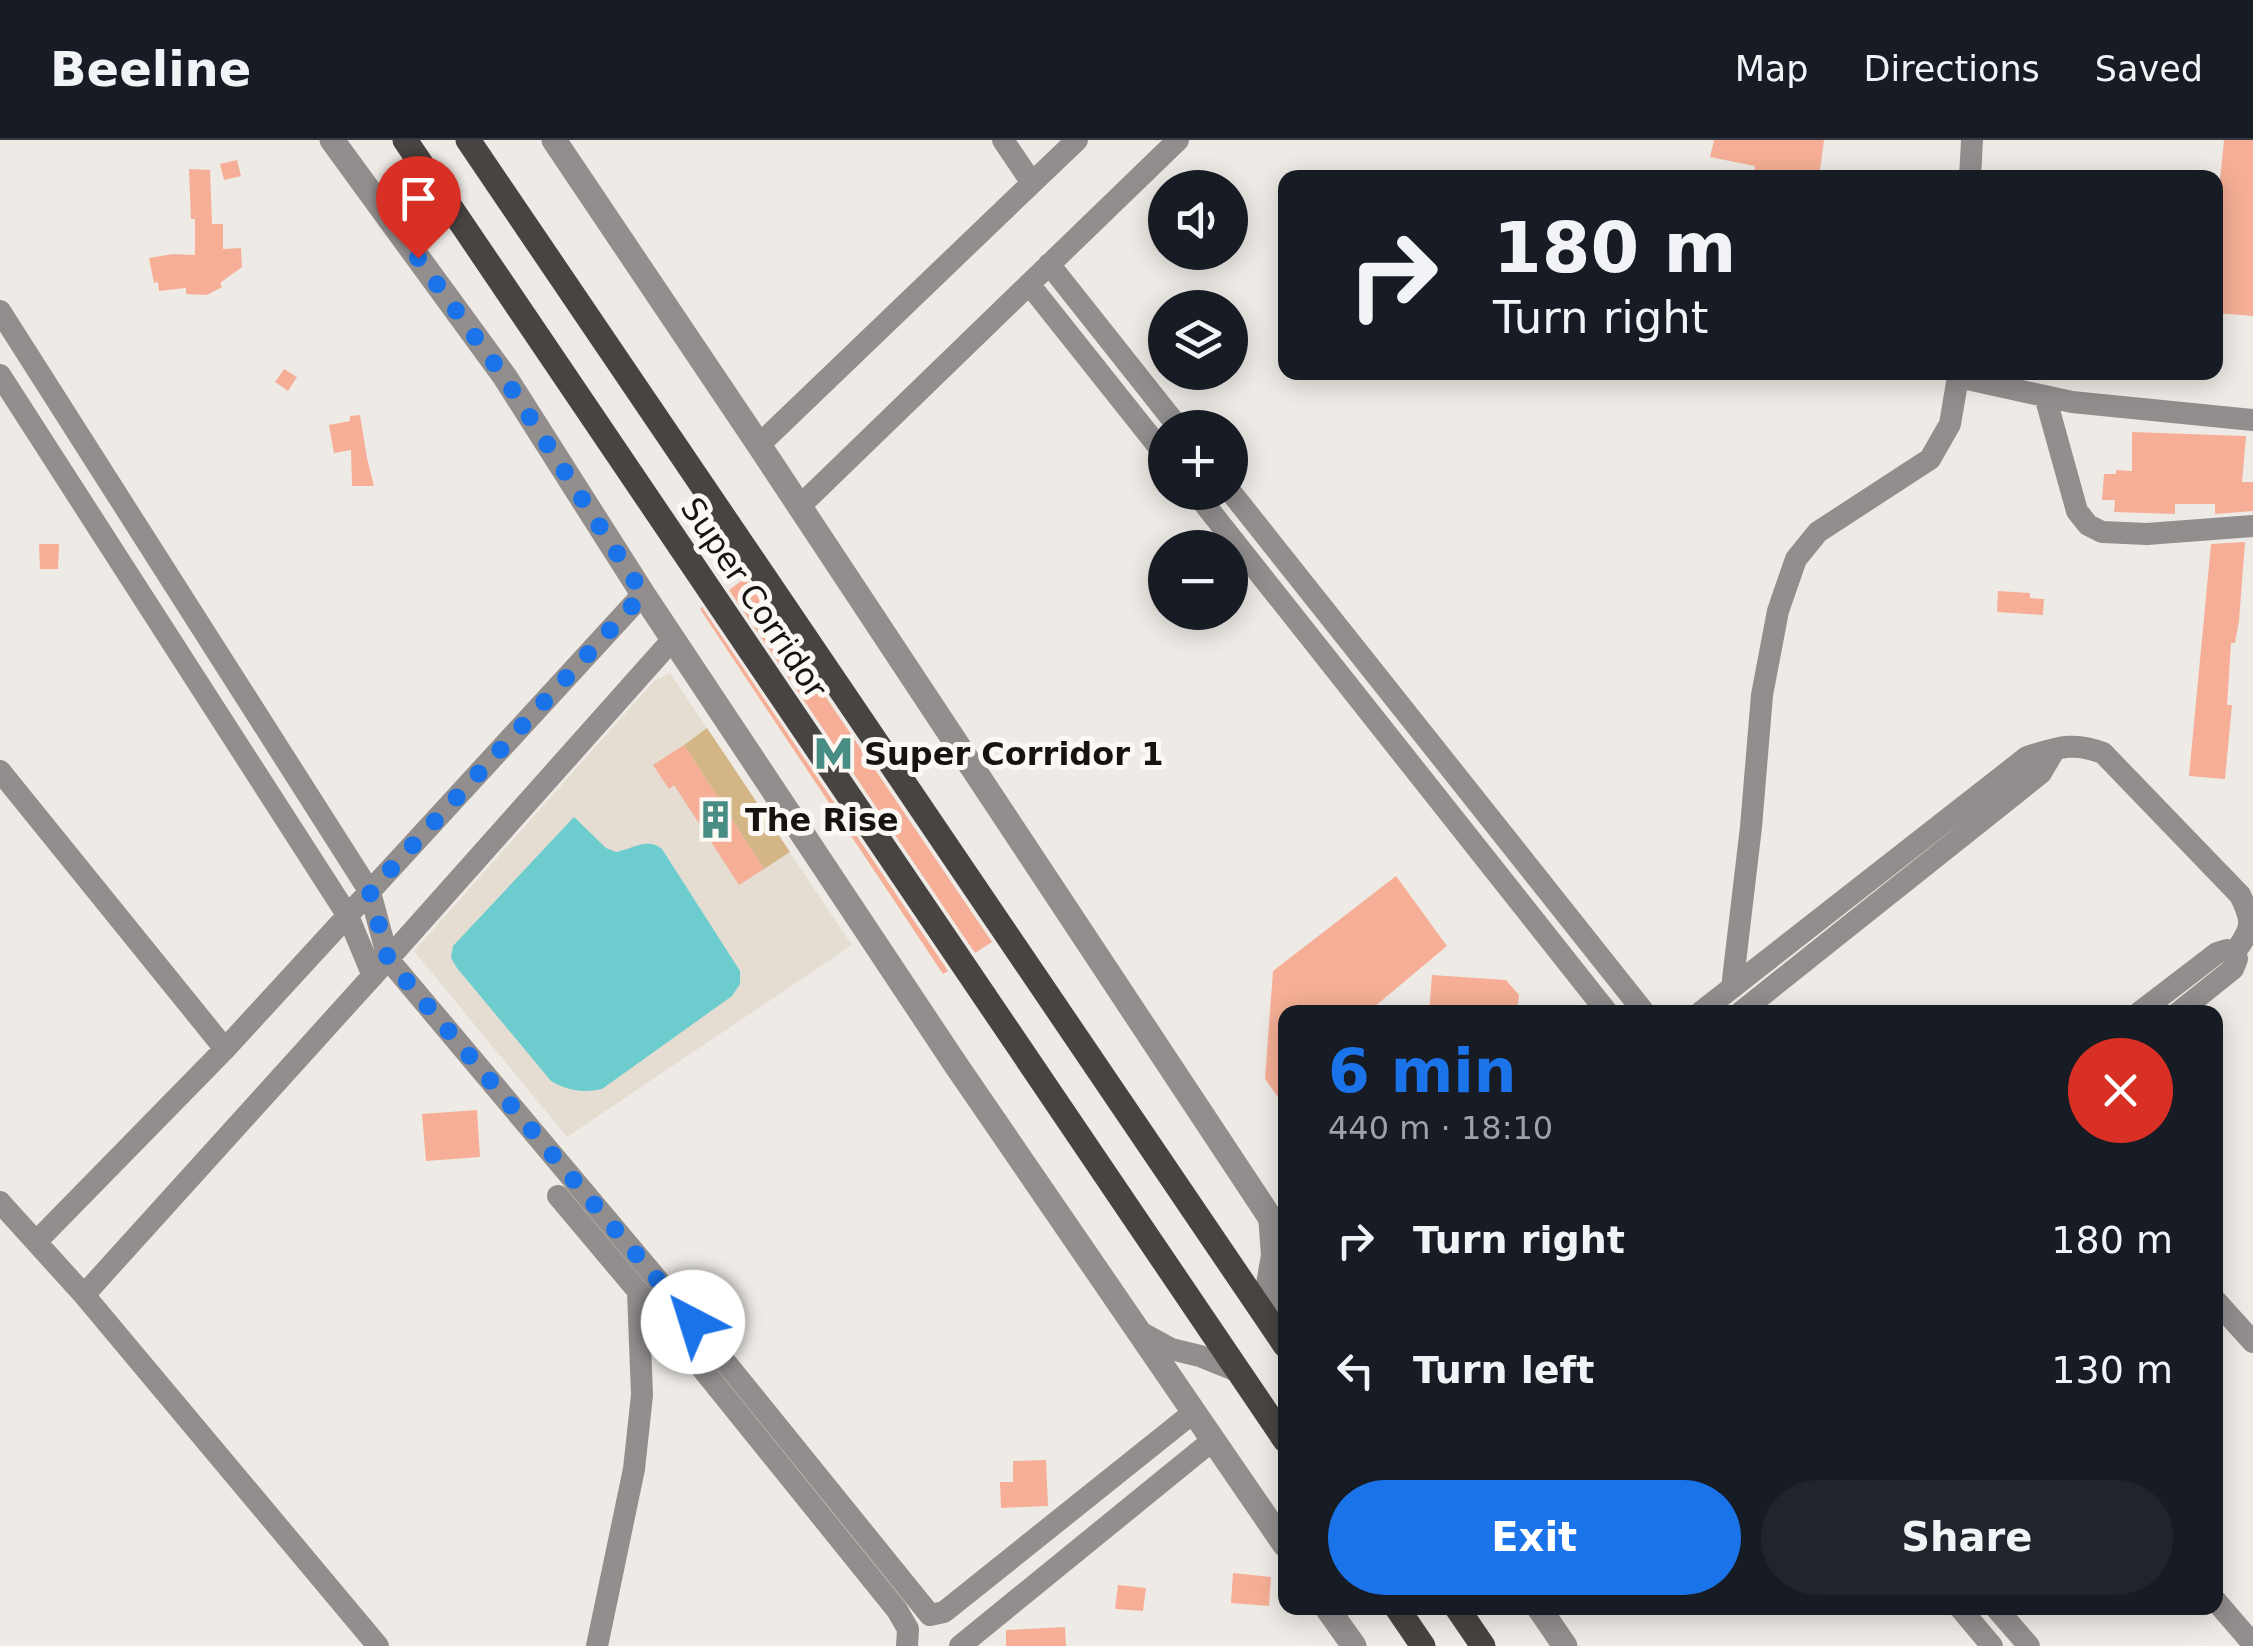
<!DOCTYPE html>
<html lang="en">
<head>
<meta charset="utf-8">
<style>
  :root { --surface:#171b24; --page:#20242c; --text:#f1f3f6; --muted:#9ea1a6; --line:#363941; --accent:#1a73e8 }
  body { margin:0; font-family:"DejaVu Sans",sans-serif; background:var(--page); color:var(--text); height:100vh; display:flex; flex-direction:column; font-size:38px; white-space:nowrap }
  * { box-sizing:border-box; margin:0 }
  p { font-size:32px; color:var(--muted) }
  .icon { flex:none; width:55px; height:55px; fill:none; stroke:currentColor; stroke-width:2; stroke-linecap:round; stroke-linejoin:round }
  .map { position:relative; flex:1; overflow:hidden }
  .side { position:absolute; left:1278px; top:865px; width:945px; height:610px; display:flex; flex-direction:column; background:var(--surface); border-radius:20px; box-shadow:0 5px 25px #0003 }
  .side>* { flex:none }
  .top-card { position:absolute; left:1278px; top:30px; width:945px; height:210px; border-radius:20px; box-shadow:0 5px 25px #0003; background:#171b24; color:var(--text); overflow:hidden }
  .buttons { position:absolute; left:1148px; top:30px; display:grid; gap:20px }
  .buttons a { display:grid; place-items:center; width:100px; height:100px; border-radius:50%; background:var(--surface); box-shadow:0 5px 25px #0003; font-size:50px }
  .pin { position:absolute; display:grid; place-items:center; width:85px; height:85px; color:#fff; margin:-102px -42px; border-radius:50% 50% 50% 0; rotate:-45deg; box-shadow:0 0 10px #0007 }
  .pin .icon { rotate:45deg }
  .me { position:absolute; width:110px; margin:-55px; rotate:320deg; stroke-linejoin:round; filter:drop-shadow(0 0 8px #0008) }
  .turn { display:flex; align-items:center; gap:35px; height:210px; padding:0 50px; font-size:45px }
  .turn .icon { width:130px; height:130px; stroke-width:2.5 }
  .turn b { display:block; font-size:70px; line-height:85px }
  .round { display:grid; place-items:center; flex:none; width:105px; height:105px; border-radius:52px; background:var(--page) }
  .summary { display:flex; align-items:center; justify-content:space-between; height:170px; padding:0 50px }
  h1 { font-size:60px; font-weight:800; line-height:75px; color:var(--accent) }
  .button { display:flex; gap:20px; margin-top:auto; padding:20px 50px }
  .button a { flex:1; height:115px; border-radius:60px; background:var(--accent); color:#fff; font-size:40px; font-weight:800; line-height:115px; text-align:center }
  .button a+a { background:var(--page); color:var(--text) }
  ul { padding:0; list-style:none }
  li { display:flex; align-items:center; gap:30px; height:130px; padding:0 50px }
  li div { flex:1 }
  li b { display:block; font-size:38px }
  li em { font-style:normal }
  header { display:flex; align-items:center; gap:60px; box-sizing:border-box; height:140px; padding:0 50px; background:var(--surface); border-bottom:2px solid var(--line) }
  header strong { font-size:48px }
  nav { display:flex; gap:55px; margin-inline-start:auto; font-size:35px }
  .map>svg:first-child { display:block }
  .built { fill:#e5ddd2 }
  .green { fill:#d4b586 }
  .water { fill:#6dcdce }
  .building { fill:#f6af96 }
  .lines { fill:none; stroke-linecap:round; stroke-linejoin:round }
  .minor { stroke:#918e8d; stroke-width:22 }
  .tertiary { stroke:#918e8d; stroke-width:25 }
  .primary { stroke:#484442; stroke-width:25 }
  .route { stroke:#1a73e8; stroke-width:18; stroke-dasharray:0 32.4 }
  .labels { text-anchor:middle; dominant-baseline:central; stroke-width:10; stroke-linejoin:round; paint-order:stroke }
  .street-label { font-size:32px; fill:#151412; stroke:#fcf8f3 }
  .poi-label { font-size:32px; font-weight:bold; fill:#151412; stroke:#fcf8f3; text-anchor:start }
</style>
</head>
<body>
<header>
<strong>Beeline</strong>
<nav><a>Map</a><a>Directions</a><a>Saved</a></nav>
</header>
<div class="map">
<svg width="2253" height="1506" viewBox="0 0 2253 1506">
  <rect width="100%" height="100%" fill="#eeebe6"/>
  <!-- built -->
  <path class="built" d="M 670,533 L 852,805 L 567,997 L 414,811 L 654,541 Z"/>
  <!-- green -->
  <path class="green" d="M 707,588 L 790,712 L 764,729 L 684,605 Z"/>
  <!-- water -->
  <path class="water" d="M 574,677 L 606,708 L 616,712 C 633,709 647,697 662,709 L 740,831 L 740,844 L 732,856 L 602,949 C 582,953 569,951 551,941 L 457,828 L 451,818 L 453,806 Z"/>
  <!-- building -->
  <path class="building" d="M 1714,0 L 1824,0 L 1819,38 L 1753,38 L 1755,26 L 1710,17 Z
    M 2224,0 L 2253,0 L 2253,176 L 2215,173 L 2215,90 Z
    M 237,20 L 241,36 L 224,40 L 220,24 Z
    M 189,29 L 210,30 L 212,84 L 223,84 L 223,109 L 241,108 L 242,127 L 220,143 L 222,147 L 207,155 L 186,154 L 186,148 L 159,151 L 158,142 L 154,143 L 149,118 L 173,114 L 195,115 L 195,79 L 191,79 Z
    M 284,229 L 297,237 L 288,251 L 275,242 Z
    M 360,275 L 367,318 L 374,346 L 352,346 L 351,310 L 334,313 L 329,285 L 350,281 L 350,276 Z
    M 2132,292 L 2246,296 L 2242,342 L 2253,342 L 2253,371 L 2215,374 L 2215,364 L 2175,364 L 2175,374 L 2114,372 L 2115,360 L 2102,360 L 2104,334 L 2116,334 L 2116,330 L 2132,331 Z
    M 2245,402 L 2239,481 L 2235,503 L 2231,503 L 2227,565 L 2232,565 L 2225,639 L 2189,636 L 2211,404 Z
    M 39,404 L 59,404 L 58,429 L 40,429 Z
    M 745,438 L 992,802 L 975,813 L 729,450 Z
    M 1998,451 L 2030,453 L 2030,458 L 2044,459 L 2043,475 L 1997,472 Z
    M 702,467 L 948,831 L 943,834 L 700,469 Z
    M 684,605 L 764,729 L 739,745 L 674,645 L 669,649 L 653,625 Z
    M 1396,736 L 1447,806 L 1368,872 L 1285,872 L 1285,967 L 1265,939 L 1273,831 Z
    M 1432,835 L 1506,840 L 1519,855 L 1517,872 L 1429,872 Z
    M 477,970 L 480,1017 L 426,1021 L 422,974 Z
    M 1046,1320 L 1048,1366 L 1001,1368 L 1000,1342 L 1013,1342 L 1013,1321 Z
    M 1233,1433 L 1271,1437 L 1269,1466 L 1231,1463 Z
    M 1118,1445 L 1146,1448 L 1143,1471 L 1115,1469 Z
    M 1065,1487 L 1066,1506 L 1006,1506 L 1006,1490 Z"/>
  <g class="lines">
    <!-- minor -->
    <path class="minor" d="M 1970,38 L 1972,0
      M 1032,43 L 1077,0
      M 1049,124 L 1179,288
      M 1029,144 L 1165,315
      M 0,171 L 370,752 L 388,819 L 693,1182 L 930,1475 L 944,1472 L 1194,1272
      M 1958,232 L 1958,237 L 2072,262 L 2253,280
      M 0,235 L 348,776 L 373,836
      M 2045,256 L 2077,371 L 2088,385 L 2102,392 L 2147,394 L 2253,386
      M 759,305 L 1032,43 L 1003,0
      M 1230,351 L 1644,872
      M 1195,352 L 1607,872
      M 800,366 L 1178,0
      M 0,631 L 225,909
      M 1732,848 L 1751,687 L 1762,555 L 1778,471 L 1796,419 L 1818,392 L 1930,319 L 1950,284 L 1958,237
      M 1701,872 L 2027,617 C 2057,608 2073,601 2103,613 L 2240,755 C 2253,782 2253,787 2235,812 L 2237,819 L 2233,829 L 2179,872
      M 1741,872 L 2041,633 L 2055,609
      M 2140,872 L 2217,813 L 2227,810 L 2235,812
      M 558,1056 L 675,1195 L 897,1470 L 908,1489 L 907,1506
      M 0,1062 L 84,1155 L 378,1506
      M 1269,1076 L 1272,1115 L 1267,1144 L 1270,1182
      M 36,1102 L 225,909 L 643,454
      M 84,1155 L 388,819 L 673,499
      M 2215,1160 L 2253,1202
      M 1140,1192 L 1171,1209 L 1200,1216 L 1237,1231
      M 2215,1460 L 2253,1504
      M 1960,1468 L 1992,1506
      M 1996,1468 L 2029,1506
      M 597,1506 L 634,1329 L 642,1255 L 638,1151
      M 960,1506 L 1213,1300"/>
    <!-- tertiary -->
    <path class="tertiary" d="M 332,0 L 505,237 L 643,454 L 956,925 L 1285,1405
      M 554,0 L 759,305 L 1285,1100
      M 1327,1468 L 1354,1506
      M 1539,1468 L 1565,1506"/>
    <!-- primary -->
    <path class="primary" d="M 405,0 L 1285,1300
      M 468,0 L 1285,1205
      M 1397,1468 L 1423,1506
      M 1457,1468 L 1483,1506"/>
  </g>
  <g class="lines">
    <!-- route -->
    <path class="route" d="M 418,118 L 504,237 L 643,454 L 370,752 L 388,819 L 693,1182"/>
  </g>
  <!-- icons -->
  <defs>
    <symbol id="metro-bare" viewBox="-9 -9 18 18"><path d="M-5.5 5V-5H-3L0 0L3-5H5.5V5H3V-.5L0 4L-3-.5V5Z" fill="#478d84" stroke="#fcf8f3" stroke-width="2.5" paint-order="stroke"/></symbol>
    <symbol id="building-bare" viewBox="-9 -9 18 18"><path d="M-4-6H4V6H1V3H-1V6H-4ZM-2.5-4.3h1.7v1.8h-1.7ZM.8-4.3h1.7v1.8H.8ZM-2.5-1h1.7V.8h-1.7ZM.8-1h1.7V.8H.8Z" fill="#478d84" stroke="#fcf8f3" stroke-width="2.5" paint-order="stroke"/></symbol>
  </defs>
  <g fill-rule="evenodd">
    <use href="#metro-bare" x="806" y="586" width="55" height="55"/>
    <use href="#building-bare" x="688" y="652" width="55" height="55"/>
  </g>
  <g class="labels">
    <!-- street labels -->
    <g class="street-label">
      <text transform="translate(754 458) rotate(56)">Super Corridor</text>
    </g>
    <!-- poi labels -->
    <g class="poi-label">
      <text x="864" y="614">Super Corridor 1</text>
      <text x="745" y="680">The Rise</text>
    </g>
  </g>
</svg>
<div class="buttons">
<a><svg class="icon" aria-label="sound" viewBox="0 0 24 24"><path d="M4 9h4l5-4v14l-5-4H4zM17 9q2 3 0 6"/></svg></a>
<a><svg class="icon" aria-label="layers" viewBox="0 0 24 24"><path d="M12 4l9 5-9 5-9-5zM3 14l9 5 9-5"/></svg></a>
<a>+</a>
<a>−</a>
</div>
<div class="pin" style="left:418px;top:118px;background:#d93025"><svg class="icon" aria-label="arrive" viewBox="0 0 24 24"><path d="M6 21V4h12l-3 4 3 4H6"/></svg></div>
<svg class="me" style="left:693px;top:1182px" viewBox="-20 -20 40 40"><circle r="19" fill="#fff"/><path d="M0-13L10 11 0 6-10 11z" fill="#1a73e8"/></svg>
<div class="top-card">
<div class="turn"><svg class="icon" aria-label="right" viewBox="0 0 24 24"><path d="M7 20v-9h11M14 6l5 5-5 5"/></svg><div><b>180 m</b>Turn right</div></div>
</div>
<section class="side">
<div class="summary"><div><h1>6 min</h1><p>440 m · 18:10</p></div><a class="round" style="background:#d93025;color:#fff"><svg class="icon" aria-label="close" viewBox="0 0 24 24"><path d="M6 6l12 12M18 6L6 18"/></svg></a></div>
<ul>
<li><svg class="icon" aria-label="right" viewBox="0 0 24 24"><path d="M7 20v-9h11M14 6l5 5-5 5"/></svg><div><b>Turn right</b></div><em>180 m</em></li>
<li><svg class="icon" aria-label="left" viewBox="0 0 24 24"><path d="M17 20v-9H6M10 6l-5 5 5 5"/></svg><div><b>Turn left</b></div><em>130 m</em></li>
</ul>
<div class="button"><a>Exit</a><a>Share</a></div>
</section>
</div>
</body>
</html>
